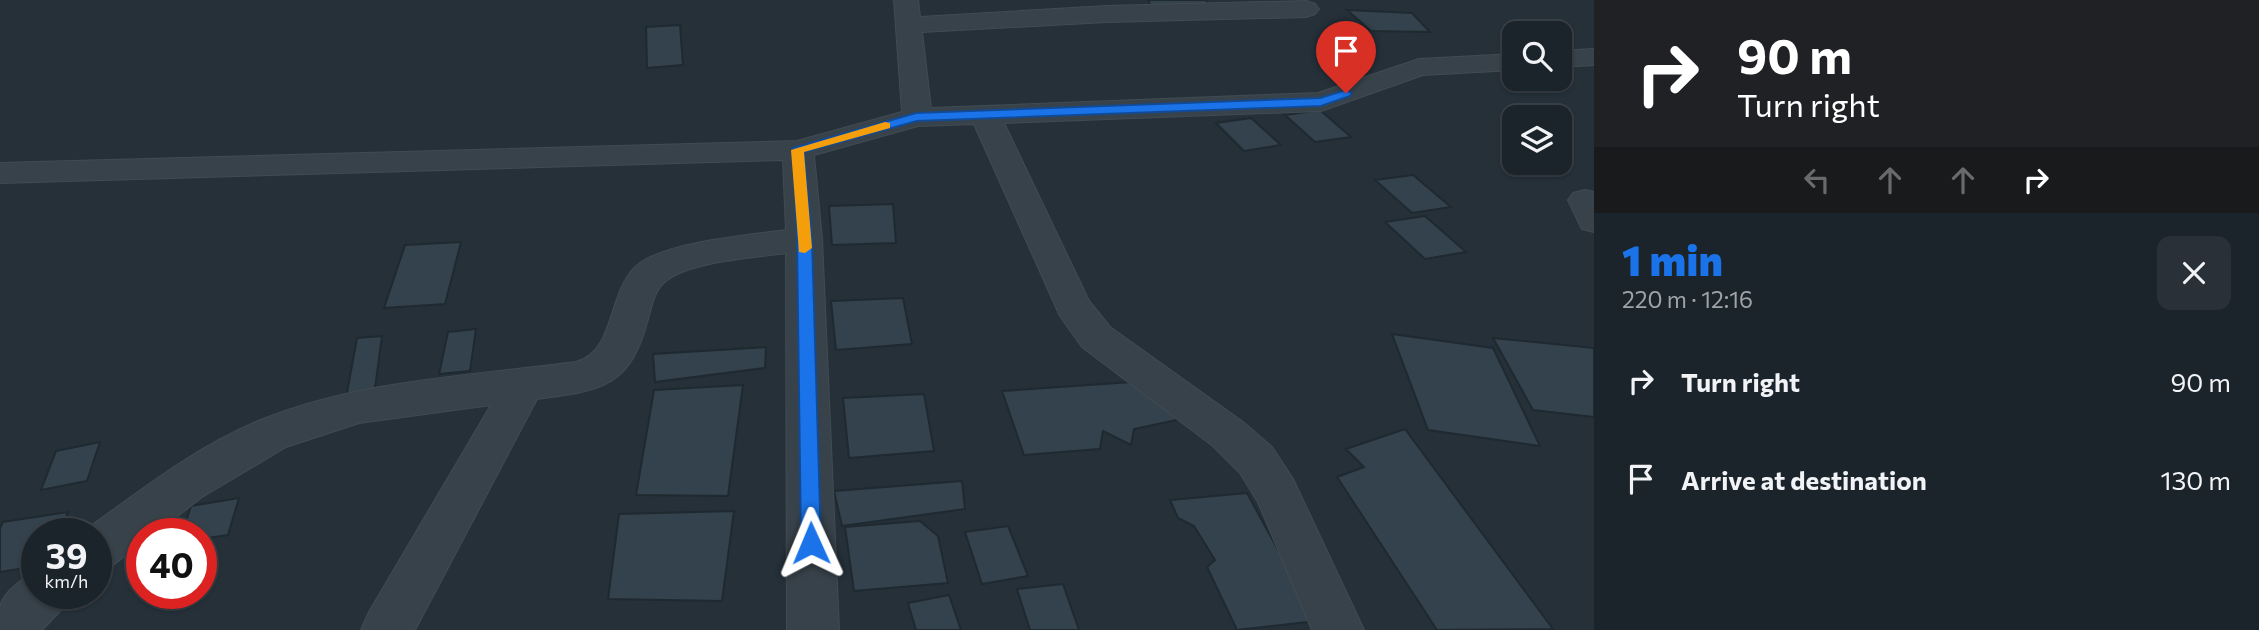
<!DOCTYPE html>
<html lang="en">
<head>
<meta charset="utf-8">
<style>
  :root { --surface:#1c242b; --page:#293037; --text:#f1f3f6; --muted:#a0a4a9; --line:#3a4147; --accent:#1a73e8 }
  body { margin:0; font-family:Commissioner,sans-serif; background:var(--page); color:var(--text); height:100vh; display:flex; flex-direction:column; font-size:26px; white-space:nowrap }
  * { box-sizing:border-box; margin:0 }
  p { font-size:23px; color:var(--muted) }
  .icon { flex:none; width:38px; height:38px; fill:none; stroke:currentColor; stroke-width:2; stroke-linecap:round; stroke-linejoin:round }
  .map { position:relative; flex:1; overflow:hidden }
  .sheet { display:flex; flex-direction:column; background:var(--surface); width:665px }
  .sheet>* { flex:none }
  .banner { background:#202124; color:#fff; overflow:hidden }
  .fabs { position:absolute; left:1502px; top:21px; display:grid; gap:14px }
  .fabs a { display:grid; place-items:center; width:70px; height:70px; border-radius:14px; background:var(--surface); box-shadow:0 2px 5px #0004,0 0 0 2px var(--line); font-size:35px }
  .speed { position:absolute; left:21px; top:518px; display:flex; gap:14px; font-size:35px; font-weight:700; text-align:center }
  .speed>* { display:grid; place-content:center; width:91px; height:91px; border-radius:50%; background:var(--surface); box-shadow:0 2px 5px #0004,0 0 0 2px var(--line); line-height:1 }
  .speed small { font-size:18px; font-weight:400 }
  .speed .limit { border:10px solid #d22; background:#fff; color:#111 }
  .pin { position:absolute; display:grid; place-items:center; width:60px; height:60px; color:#fff; margin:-72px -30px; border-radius:50% 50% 50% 0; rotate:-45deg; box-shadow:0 0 7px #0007 }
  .pin .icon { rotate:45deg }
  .me { position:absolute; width:77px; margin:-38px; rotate:359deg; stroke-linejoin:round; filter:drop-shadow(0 0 5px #0008) }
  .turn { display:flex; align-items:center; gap:24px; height:147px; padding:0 28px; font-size:32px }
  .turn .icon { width:91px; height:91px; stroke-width:2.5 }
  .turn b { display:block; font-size:49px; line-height:60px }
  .lanes { display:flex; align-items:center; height:66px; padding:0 28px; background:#0003; justify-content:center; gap:35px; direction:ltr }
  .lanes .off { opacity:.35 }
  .round { display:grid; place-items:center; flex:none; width:74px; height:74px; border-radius:14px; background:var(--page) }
  .overview { display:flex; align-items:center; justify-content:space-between; height:119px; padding:0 28px }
  h1 { font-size:42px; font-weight:800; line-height:52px; color:var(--accent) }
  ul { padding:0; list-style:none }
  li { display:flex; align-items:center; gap:21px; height:98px; padding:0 28px }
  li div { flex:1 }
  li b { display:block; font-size:26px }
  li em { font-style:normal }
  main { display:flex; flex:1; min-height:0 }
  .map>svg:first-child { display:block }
  .building { fill:#34424d; stroke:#1f2930; stroke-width:2 }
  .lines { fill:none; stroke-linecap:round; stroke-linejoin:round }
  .minor-casing { stroke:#414b52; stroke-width:2 }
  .minor { fill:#38424a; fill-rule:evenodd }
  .route { fill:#1a73e8; stroke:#114b97; stroke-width:2 }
  .slow { fill:#f59e0b }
</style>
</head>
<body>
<main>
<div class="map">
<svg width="1594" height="630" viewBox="0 0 1594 630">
  <rect width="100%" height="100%" fill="#253039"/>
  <!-- building -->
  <path class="building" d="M 1148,0 L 1206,0 L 1212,11 L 1153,10 Z
    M 1347,10 L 1412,13 L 1430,32 L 1371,31 Z
    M 680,25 L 683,65 L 647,68 L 646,27 Z
    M 1320,110 L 1351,137 L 1315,142 L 1285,115 Z
    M 1251,118 L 1281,145 L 1244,151 L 1216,123 Z
    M 1413,175 L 1451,207 L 1412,213 L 1375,180 Z
    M 893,204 L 896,243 L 832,245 L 829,206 Z
    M 1425,216 L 1466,252 L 1425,259 L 1385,222 Z
    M 461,242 L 445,304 L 384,308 L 405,245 Z
    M 903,298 L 912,344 L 836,350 L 831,301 Z
    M 476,329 L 470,371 L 439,374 L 448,332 Z
    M 1392,334 L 1493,348 L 1540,446 L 1428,430 Z
    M 382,336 L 374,396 L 346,398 L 357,338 Z
    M 1493,338 L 1594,348 L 1594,417 L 1533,410 Z
    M 766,347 L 765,368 L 655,382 L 653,354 Z
    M 1132,382 L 1181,419 L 1134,429 L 1131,445 L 1103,431 L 1100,449 L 1024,455 L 1002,391 Z
    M 743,385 L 728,496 L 636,495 L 654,390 Z
    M 924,394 L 934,451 L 849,458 L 843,398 Z
    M 1405,429 L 1553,629 L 1437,630 L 1337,477 L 1364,467 L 1346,449 Z
    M 100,442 L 87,481 L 41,490 L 56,451 Z
    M 962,481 L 965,509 L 842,526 L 834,491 Z
    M 1247,493 L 1317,621 L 1237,630 L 1207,567 L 1215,560 L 1194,526 L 1178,518 L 1170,500 Z
    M 239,498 L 228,535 L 201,539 L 201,534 L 182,534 L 191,506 Z
    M 734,511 L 722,601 L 608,599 L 619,514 Z
    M 68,512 L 59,534 L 37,534 L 37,566 L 0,572 L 0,528 L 3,522 Z
    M 920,521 L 938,536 L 948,583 L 854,591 L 845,527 Z
    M 1008,526 L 1028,576 L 982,584 L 965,532 Z
    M 1063,584 L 1079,630 L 1030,630 L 1017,589 Z
    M 949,595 L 961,630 L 916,630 L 908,603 Z"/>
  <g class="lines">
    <defs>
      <path id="minor" d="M 894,0 L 918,0 L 920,17 L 1107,6 L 1306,1 L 1315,4 L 1319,9 L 1315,14 L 1306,17 L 1107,22 L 922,32 L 931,108 L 1318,93 L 1419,59 L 1514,54 L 1514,70 L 1423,75 L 1321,111 L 1004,123 L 1089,301 L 1110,327 L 1243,422 L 1272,447 L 1293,479 L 1364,630 L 1312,630 L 1258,502 L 1240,473 L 1213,446 L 1082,347 L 1060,316 L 974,124 L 918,126 L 814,155 L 822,239 L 839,630 L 787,630 L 786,253 C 754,258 691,261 666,281 C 654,290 652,306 648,319 C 630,388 602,390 537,399 L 415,630 L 361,630 L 369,612 L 491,405 L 359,423 L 286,447 L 202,497 L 154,534 L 142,534 L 142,543 L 113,565 L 96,572 L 96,534 L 80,534 C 136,494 192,449 256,422 C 356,380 470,376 576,362 C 618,350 606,288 640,263 C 669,242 749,235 786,230 L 783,160 L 0,183 L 0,163 L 797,141 L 902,112 Z
        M 1594,49 L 1594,65 L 1559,67 L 1559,51 Z
        M 1585,190 L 1594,192 L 1594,232 L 1582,229 L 1568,200 L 1573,193 Z
        M 37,572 L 37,593 L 68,593 L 61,610 L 42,630 L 0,630 C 0,623 0,614 0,607 C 3,592 24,577 37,572 Z"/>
    </defs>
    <!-- minor casing -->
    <use href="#minor" class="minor-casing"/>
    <!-- minor -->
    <use href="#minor" class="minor"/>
  </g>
  <!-- route -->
  <path class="route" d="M 1346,90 L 1352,93 L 1350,96 L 1321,106 L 917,121 L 804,152 L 812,239 L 821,543 L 818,549 L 811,552 L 804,549 L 801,543 L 797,239 L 793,148 L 916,113 L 1320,98 Z"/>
  <!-- slow -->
  <path class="slow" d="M 885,122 L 890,123 L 890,128 L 804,152 L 812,248 L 805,253 L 799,252 L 791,150 Z"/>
</svg>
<div class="fabs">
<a><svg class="icon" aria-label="search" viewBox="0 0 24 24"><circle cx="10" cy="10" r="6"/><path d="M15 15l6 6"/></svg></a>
<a><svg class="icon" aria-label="layers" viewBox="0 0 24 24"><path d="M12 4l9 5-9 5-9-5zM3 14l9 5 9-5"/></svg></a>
</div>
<div class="speed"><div>39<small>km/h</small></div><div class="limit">40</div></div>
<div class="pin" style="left:1346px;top:93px;background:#d93025"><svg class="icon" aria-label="arrive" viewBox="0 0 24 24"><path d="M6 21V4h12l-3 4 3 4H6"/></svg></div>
<svg class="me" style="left:811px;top:543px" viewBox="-20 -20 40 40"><path d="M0-17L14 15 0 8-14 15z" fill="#1a73e8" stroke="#fff" stroke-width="4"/></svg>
</div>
<section class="sheet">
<div class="banner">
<div class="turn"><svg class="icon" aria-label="right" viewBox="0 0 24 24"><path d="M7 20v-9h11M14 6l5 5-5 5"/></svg><div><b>90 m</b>Turn right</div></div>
<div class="lanes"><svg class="icon off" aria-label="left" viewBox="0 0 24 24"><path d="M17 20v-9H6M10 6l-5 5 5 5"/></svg><svg class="icon off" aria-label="ahead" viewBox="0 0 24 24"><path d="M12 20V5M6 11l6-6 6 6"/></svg><svg class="icon off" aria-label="ahead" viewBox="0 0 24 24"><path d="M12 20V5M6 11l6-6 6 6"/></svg><svg class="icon" aria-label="right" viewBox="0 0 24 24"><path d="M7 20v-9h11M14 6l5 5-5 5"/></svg></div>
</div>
<div class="overview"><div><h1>1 min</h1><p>220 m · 12:16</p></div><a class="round"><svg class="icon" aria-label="close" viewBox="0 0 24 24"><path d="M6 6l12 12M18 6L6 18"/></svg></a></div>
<ul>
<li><svg class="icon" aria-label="right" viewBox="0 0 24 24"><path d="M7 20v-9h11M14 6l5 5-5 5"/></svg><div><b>Turn right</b></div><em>90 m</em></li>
<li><svg class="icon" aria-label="arrive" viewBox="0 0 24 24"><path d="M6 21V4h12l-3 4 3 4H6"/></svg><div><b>Arrive at destination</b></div><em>130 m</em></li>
</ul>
</section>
</main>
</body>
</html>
